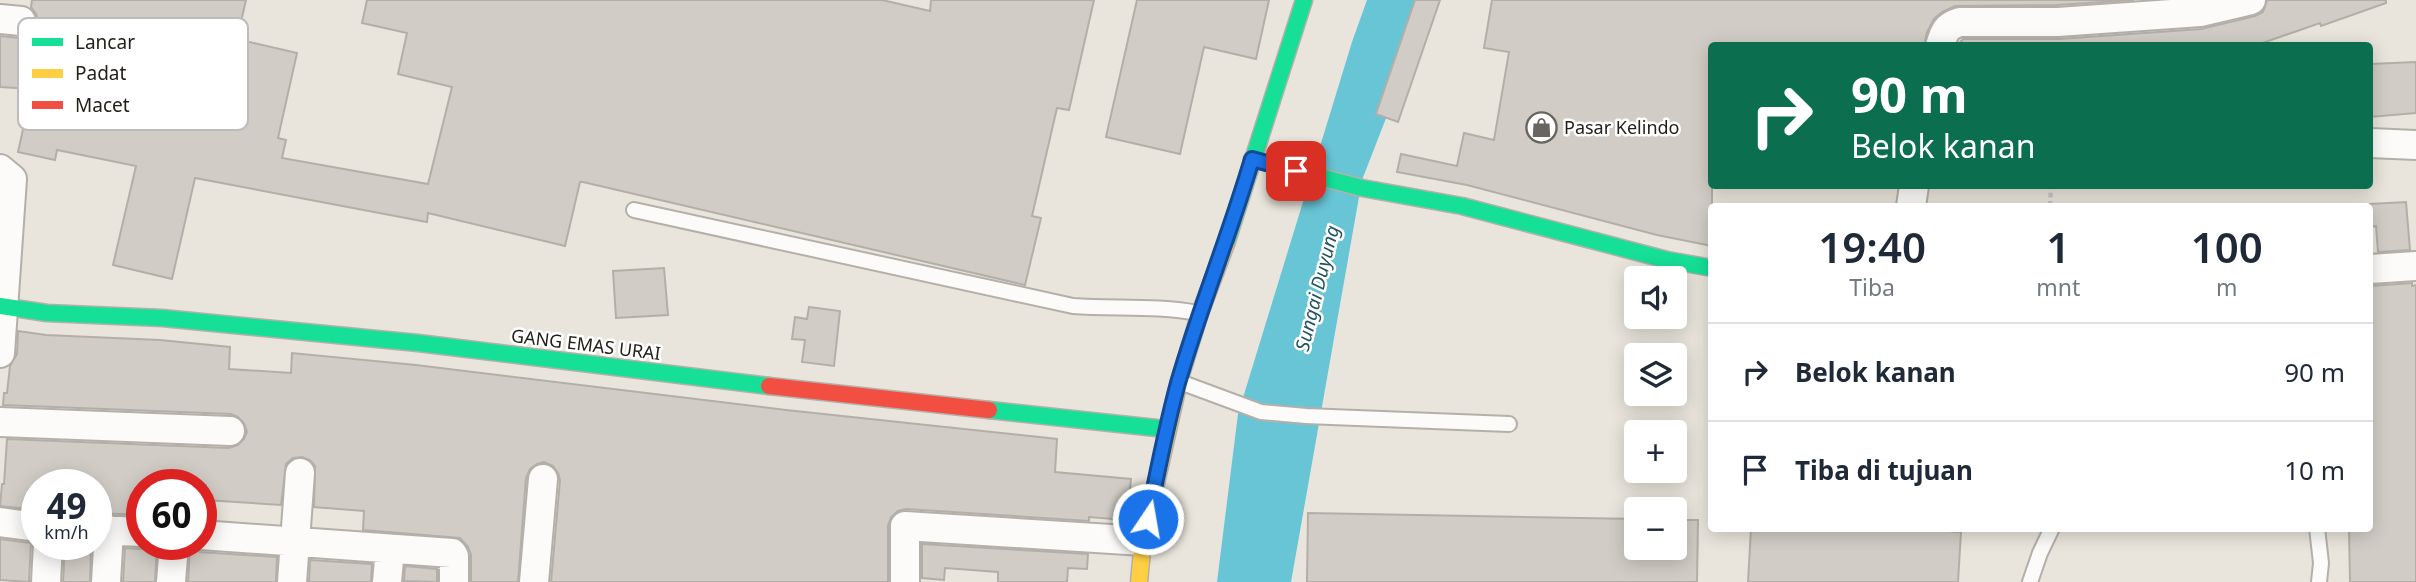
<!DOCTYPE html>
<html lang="id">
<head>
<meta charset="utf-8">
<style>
  :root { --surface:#fff; --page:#f2f2f3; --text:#1f2937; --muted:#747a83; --line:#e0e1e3 }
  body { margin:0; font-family:"Noto Sans",sans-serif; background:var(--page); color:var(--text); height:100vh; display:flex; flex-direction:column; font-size:26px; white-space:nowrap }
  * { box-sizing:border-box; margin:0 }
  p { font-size:23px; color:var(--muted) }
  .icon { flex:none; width:38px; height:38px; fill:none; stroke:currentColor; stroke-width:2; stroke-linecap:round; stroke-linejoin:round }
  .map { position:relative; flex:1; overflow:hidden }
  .details { position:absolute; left:1708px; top:203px; width:665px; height:329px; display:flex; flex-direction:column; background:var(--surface); border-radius:7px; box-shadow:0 4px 18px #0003 }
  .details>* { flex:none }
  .guide { position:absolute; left:1708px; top:42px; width:665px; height:147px; border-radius:7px; box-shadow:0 4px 18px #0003; background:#0b6e4f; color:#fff; overflow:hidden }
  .fabs { position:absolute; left:1624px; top:266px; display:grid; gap:14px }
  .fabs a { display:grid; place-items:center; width:63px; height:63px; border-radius:7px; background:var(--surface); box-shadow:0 4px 18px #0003; font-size:35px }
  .speed { position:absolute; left:21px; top:469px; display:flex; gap:14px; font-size:35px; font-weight:700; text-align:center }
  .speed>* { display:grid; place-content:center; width:91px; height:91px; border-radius:50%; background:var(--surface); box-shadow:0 4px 18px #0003; line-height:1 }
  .speed small { font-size:18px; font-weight:400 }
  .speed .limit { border:10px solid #d22; background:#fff; color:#111 }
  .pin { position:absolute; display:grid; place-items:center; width:60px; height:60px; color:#fff; margin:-30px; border-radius:14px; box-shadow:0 4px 10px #0006 }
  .me { position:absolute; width:77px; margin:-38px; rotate:12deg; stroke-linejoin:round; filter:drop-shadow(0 0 5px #0008) }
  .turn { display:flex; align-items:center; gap:24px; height:147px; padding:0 28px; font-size:32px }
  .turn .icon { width:91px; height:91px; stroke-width:2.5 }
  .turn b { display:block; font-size:49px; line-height:60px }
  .eta { display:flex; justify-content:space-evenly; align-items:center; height:119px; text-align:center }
  .eta b { font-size:42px; font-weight:600; line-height:49px }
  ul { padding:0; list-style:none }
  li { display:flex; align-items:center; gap:21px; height:98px; padding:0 28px; border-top:2px solid var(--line) }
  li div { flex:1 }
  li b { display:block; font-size:26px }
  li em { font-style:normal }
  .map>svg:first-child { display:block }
  .water { fill:#68c5d5 }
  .building { fill:#d1cdc6; stroke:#b3afa8; stroke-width:2 }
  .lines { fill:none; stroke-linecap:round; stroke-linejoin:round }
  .lane-casing { stroke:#b4b0a9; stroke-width:18 }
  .street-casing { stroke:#b4b0a9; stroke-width:32 }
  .fast-casing { stroke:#b4b0a9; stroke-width:19 }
  .slow-casing { stroke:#b4b0a9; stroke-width:19 }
  .jam-casing { stroke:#b4b0a9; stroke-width:19 }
  .path { stroke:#c7c6c3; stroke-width:4.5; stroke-dasharray:5 3.5; stroke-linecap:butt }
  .lane { stroke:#fcfbfa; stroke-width:14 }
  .street { stroke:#fcfbfa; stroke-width:28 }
  .fast { stroke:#16e098; stroke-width:16 }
  .slow { stroke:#ffcf43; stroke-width:16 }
  .jam { stroke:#f24e42; stroke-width:16 }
  .route-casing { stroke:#114b97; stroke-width:18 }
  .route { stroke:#1a73e8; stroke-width:12 }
  .labels { text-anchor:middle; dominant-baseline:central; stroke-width:5; stroke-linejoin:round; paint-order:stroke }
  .poi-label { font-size:18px; fill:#24211b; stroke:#fff; text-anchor:start }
  .street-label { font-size:18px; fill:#24211b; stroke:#fff }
  .water-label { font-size:19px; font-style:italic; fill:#1e535f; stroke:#fff }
  .key { fill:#fff; stroke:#bdbcbb; stroke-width:2 }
  .key-label { font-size:19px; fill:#24211b }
</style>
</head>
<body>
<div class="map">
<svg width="2416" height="582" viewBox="0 0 2416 582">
  <rect width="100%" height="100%" fill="#e9e5dc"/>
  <!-- water -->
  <path class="water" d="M 1367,0 L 1432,0 L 1362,180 L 1291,582 L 1217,582 L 1238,414 L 1352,42 Z"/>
  <!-- building -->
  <path class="building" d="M 32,0 L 246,0 L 237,39 L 297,53 L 278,138 L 286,140 L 282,158 L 428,184 L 452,87 L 398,74 L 407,33 L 362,23 L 367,0 L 882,0 L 930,11 L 931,0 L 1094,0 L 1069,110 L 1057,108 L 1032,216 L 1041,218 L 1025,285 L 583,182 L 580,182 L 565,246 L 428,213 L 427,222 L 195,178 L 172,279 L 113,265 L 136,166 L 57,150 L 55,160 L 18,152 L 32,89 L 0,87 L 0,36 L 20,38 L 27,36 L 34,31 L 38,22 L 36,14 L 31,7 Z
    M 1137,0 L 1269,0 L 1256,59 L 1204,47 L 1180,154 L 1106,137 Z
    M 1415,0 L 1440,0 L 1398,122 L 1376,114 Z
    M 1492,0 L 2134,0 L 2057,5 L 1955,6 L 1942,12 L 1934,19 L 1927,32 L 1924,46 L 1712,46 L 1712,246 L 1657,235 L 1467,185 L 1397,172 L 1401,154 L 1457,166 L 1464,133 L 1494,140 L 1509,52 L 1484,48 Z
    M 2267,0 L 2386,0 L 2386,3 L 2321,26 L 2320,23 L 2254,46 L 1957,46 L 1963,39 L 2059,39 L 2201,29 L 2255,16 L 2263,12 Z
    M 2416,62 L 2416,113 L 2370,117 L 2370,64 Z
    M 2406,202 L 2410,250 L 2378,252 L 2376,226 L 2370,227 L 2370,204 Z
    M 664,268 L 668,315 L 616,318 L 613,271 Z
    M 2412,283 L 2412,286 L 2416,285 L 2416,582 L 2350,582 L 2349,528 L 2370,528 L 2370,286 Z
    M 809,307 L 840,311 L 834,366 L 802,362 L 805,340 L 792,339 L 795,317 L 807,319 Z
    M 18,331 L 46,335 L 160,340 L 230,347 L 229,369 L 291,373 L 292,353 L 416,365 L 786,410 L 1057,439 L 1055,472 L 1131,479 L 1128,509 L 1125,520 L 1089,517 L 1089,521 L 906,509 L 898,511 L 891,517 L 888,526 L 888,582 L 551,582 L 560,480 L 558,473 L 553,466 L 544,462 L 537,464 L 530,469 L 526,478 L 518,582 L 471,582 L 471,555 L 468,547 L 460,538 L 363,530 L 364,511 L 314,507 L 315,466 L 310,460 L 302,457 L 293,458 L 286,464 L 281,505 L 205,500 L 206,485 L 142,485 L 142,515 L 96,513 L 96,485 L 37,485 L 37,510 L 0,506 L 2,484 L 4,484 L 7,439 L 229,448 L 238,445 L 244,439 L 247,432 L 244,423 L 238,417 L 231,414 L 3,405 L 4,393 L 7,393 L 10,366 L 17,354 Z
    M 1308,513 L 1636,519 L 1636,548 L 1675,548 L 1675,520 L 1698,520 L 1697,582 L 1307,582 Z
    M 1751,528 L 1910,528 L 1961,532 L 1958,582 L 1748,582 Z
    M 0,539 L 31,543 L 29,582 L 0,580 Z
    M 65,544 L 91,545 L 90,582 L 63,582 Z
    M 153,544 L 157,544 L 155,582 L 123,582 L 125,548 L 142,549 Z
    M 922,544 L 1088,554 L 1087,569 L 1068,568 L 1067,582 L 998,582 L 998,572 L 945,568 L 944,580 L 922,578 Z
    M 190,547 L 200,552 L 277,557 L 276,582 L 188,582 Z
    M 310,560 L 372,564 L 371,582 L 309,582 Z
    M 405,566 L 437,569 L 437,582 L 404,581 Z"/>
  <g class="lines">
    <defs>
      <path id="lane" d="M 634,210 L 1073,306 C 1114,309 1158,305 1198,313
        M 1180,382 L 1261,412 L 1306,416 L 1509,424
        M 2317,528 L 2321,563 L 2319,582
        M 2030,582 L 2040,553 L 2052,528"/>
      <path id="street" d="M 0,19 L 21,21
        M 1940,46 C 1944,32 1946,26 1960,22 L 2058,22 L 2200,12 L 2251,0
        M 2370,143 L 2416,145
        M 0,169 L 12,179 L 0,353
        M 1911,206 L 1914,186
        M 2370,269 L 2416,266
        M 0,422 L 230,431
        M 0,522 L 37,527
        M 96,530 L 142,532
        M 201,535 L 452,553 L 454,556 L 454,582
        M 46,582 L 48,544
        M 106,582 L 109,530
        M 171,582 L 174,544
        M 292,582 L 300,473
        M 387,582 L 390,549
        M 534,582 L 543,479
        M 905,582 L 905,526 L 1143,541"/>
      <path id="fast" d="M 1252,159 L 1362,188 L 1462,206 L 1667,260 L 1712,268
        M 1226,244 L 1304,0
        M 0,306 L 47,313 L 162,318 L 418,343 L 769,386
        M 989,410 L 1166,429"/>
      <path id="slow" d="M 1139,582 L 1143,541 L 1179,381 L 1200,313 L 1226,244"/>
      <path id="jam" d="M 769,386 L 989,410"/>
    </defs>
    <!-- lane casing -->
    <use href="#lane" class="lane-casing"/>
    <!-- street casing -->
    <use href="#street" class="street-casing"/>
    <!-- fast casing -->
    <use href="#fast" class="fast-casing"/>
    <!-- slow casing -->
    <use href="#slow" class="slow-casing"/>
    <!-- jam casing -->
    <use href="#jam" class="jam-casing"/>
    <!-- path -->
    <path class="path" d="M 2050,206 L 2051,186"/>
    <!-- lane -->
    <use href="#lane" class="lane"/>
    <!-- street -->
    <use href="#street" class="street"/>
    <!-- fast -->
    <use href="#fast" class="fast"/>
    <!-- slow -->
    <use href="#slow" class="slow"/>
    <!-- jam -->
    <use href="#jam" class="jam"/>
  </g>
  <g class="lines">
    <defs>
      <path id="route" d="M 1148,519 C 1157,473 1166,427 1178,383 C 1200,307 1230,234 1252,159 L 1296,171"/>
    </defs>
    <!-- route casing -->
    <use href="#route" class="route-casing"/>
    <!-- route -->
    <use href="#route" class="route"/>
  </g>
  <!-- icons -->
  <defs>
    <symbol id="shop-ring" viewBox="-11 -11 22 22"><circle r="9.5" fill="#fff" stroke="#69665f" stroke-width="1.5"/><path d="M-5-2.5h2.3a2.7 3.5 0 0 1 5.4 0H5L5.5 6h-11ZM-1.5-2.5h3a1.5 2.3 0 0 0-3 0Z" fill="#69665f"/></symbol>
  </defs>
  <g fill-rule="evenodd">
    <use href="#shop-ring" x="1524" y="110" width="35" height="35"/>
  </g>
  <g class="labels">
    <!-- poi labels -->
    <g class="poi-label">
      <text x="1564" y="127">Pasar Kelindo</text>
    </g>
    <!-- street labels -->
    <g class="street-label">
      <text transform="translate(586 344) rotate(7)">GANG EMAS URAI</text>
    </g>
    <!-- water labels -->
    <g class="water-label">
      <text transform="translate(1317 288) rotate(-76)">Sungai Duyung</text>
    </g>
  </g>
  <!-- legend -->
  <rect x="18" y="18" width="230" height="112" rx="10" class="key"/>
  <rect x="32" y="38" width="31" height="8" fill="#16e098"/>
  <rect x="32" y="69" width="31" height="9" fill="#ffcf43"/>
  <rect x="32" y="101" width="31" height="8" fill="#f24e42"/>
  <g class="key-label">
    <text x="75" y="49">Lancar</text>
    <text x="75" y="80">Padat</text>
    <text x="75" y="112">Macet</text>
  </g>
</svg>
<div class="fabs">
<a><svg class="icon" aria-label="sound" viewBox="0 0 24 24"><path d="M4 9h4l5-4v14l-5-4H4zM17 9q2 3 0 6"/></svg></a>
<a><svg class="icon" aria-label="layers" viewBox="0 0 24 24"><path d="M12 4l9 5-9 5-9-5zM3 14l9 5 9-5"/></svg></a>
<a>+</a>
<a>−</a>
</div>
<div class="speed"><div>49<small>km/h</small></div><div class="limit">60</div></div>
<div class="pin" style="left:1296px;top:171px;background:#d93025"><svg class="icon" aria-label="arrive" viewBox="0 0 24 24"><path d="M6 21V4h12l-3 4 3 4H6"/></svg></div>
<svg class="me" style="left:1148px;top:519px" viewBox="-20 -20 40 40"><circle r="17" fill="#1a73e8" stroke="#fff" stroke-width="3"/><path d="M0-11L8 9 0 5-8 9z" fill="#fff"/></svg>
<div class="guide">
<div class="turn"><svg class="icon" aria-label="right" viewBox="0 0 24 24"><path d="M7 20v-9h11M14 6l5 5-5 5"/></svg><div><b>90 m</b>Belok kanan</div></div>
</div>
<section class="details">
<div class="eta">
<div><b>19:40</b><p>Tiba</p></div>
<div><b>1</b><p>mnt</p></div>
<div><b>100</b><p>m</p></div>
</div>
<ul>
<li><svg class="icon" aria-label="right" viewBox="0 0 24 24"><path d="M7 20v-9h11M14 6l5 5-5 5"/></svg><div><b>Belok kanan</b></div><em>90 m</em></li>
<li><svg class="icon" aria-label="arrive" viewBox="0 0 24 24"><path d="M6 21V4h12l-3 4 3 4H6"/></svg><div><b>Tiba di tujuan</b></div><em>10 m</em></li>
</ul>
</section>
</div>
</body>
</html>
